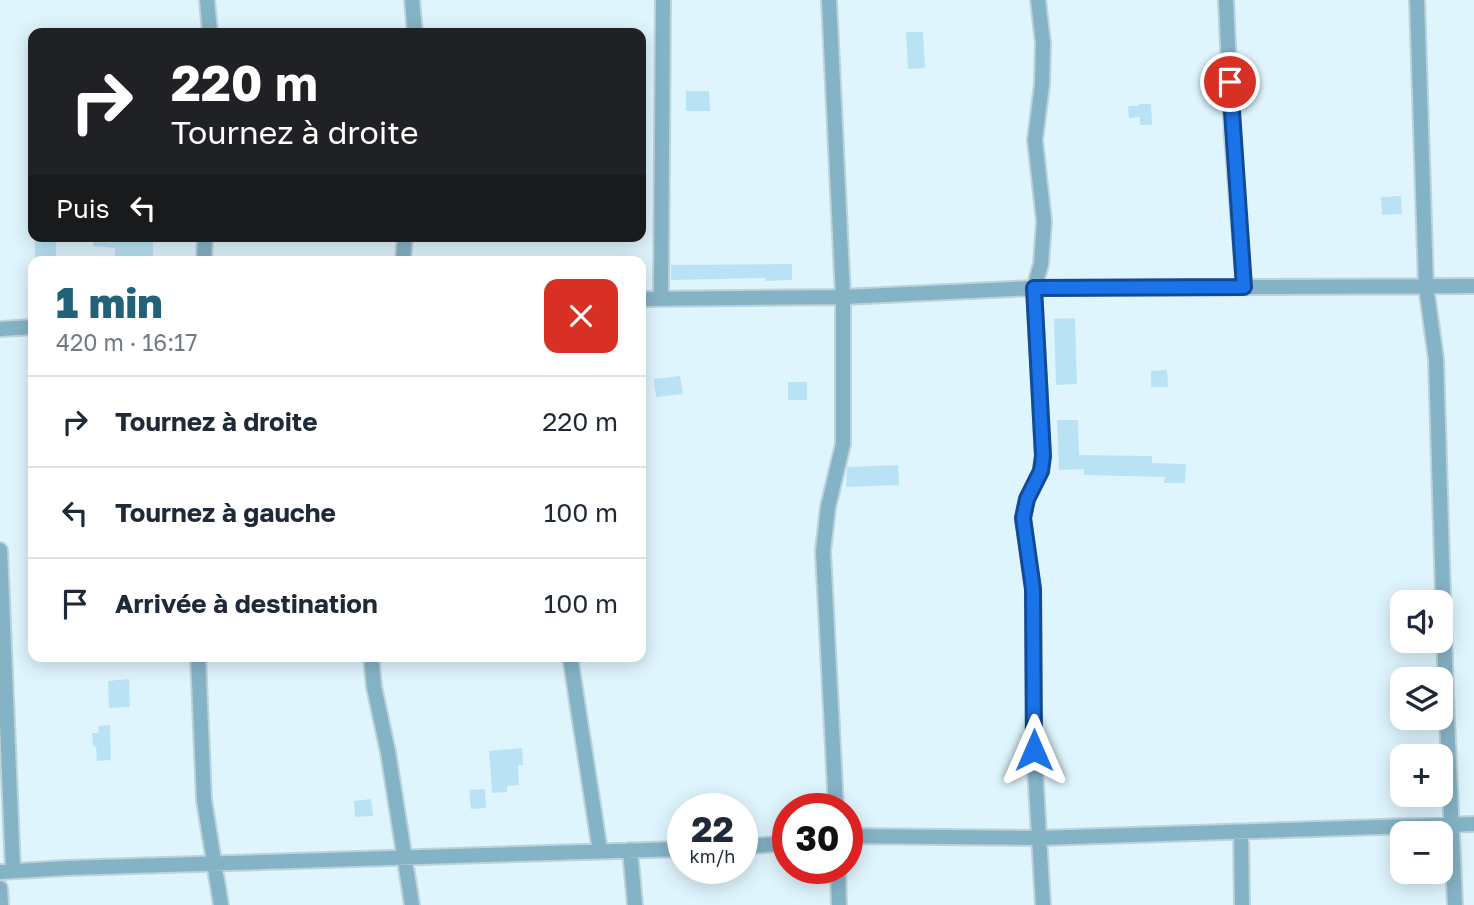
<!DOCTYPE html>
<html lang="fr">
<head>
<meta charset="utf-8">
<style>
  :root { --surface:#fff; --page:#f2f2f3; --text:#1f2937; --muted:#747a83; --line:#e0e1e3; --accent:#226177 }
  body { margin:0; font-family:"Golos Text",sans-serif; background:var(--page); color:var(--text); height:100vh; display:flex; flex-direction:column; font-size:26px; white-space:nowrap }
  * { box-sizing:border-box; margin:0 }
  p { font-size:23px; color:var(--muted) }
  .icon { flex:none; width:38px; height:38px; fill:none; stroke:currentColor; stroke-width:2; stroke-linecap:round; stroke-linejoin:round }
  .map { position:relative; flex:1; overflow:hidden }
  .sheet { position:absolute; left:28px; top:256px; width:618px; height:406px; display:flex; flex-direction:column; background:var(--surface); border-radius:14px; box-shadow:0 4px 18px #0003 }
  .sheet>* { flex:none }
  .banner { position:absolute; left:28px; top:28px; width:618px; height:214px; border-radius:14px; box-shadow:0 4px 18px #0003; background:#202124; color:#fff; overflow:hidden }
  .tools { position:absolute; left:1390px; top:590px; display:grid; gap:14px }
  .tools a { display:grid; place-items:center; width:63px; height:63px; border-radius:14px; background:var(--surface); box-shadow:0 4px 18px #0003; font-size:35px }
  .speed { position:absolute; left:667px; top:793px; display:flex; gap:14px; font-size:35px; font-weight:700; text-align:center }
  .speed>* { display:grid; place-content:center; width:91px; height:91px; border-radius:50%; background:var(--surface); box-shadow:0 4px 18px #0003; line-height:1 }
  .speed small { font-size:18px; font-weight:400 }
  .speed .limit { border:10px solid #d22; background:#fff; color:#111 }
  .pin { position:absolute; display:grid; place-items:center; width:60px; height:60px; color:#fff; margin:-30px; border:4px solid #fff; border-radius:50%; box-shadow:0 2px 7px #0007 }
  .me { position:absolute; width:77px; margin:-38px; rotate:0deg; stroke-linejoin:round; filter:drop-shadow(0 0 5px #0008) }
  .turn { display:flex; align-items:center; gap:24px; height:147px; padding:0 28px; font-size:32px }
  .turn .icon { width:91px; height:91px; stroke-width:2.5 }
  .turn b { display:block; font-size:49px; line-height:60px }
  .then { display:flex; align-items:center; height:66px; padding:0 28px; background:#0003; gap:14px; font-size:26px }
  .round { display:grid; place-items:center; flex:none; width:74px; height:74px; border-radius:14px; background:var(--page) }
  .headline { display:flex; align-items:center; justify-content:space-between; height:119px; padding:0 28px }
  h1 { font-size:42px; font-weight:800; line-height:52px; color:var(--accent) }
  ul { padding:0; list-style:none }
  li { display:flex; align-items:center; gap:21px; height:91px; padding:0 28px; border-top:2px solid var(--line) }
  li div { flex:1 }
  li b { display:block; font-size:26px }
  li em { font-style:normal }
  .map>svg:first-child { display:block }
  .building { fill:#b9e3f5 }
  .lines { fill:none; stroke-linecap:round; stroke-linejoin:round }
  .minor-casing { stroke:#bdd2da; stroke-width:18 }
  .minor { stroke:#85b3c6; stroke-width:14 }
  .route-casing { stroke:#114b97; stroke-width:18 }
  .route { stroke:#1a73e8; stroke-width:12 }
</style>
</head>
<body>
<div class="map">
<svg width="1474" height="905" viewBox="0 0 1474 905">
  <rect width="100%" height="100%" fill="#dff5fe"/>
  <!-- building -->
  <path class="building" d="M 906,32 L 923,32 L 925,68 L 908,69 Z
    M 686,91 L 709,91 L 710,111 L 686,111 Z
    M 1139,104 L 1151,104 L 1152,125 L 1140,125 L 1140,117 L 1129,118 L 1128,106 L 1139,106 Z
    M 1401,196 L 1402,214 L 1382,215 L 1381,197 Z
    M 35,236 L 56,236 L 56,261 L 35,261 Z
    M 93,236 L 153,236 L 153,257 L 115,257 L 115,248 L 93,246 Z
    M 792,264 L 792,280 L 765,281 L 766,278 L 671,280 L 671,265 Z
    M 1075,318 L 1077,384 L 1056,385 L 1054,319 Z
    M 1167,370 L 1168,387 L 1151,387 L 1151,371 Z
    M 680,376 L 683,394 L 656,397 L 654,379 Z
    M 788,382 L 807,382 L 807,400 L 788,400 Z
    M 1057,420 L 1078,420 L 1079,455 L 1152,456 L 1152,463 L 1186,464 L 1185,483 L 1164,483 L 1165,477 L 1084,475 L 1084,469 L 1059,470 Z
    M 898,465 L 899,485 L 846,487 L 847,467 Z
    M 129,679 L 130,707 L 109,708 L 108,681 Z
    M 110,725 L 111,760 L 97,761 L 96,746 L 93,747 L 92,733 L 99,733 L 98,726 Z
    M 522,748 L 523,765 L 518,765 L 519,785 L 507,786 L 507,792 L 492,793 L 489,751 Z
    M 485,789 L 486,808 L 471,809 L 469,790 Z
    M 371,799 L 373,816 L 355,817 L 354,801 Z"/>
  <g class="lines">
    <defs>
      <path id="minor" d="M 207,0 L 210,33
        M 412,0 L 415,33
        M 829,0 L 843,297 L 843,444 L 828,507 L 823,551 L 836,808
        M 1038,0 L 1043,43 L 1042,84 L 1035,140 L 1044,221 L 1041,264 L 1034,288 L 1043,456 L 1041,471 L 1027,499 L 1023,518 L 1033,589 L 1034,750 L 1043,905
        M 1226,0 L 1232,137 L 1244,287
        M 1417,0 L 1426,286 L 1436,359 L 1446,696 L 1455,905
        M 204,261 L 205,236
        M 403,261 L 405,236
        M 640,299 L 843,297 L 1034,288 L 1474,286
        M 661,299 L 663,0
        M 0,329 L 33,327
        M 0,550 L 13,871
        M 198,656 L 204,800 L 221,905
        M 371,656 L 374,687 L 388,752 L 412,905
        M 570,656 L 600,851
        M 1241,832 L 1242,905
        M 847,836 L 1040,838 L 1474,824
        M 742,847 L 788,843
        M 630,850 L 635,905
        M 838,868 L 839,905
        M 0,872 L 66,868 L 682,849
        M 0,888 L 1,905"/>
    </defs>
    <!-- minor casing -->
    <use href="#minor" class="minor-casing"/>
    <!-- minor -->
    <use href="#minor" class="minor"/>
  </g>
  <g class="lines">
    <defs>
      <path id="route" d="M 1034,750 L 1033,589 L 1023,518 L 1027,499 L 1041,471 L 1043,456 L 1034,288 L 1244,287 L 1230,82"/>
    </defs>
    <!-- route casing -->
    <use href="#route" class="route-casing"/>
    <!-- route -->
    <use href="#route" class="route"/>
  </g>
</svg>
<div class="tools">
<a><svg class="icon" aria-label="sound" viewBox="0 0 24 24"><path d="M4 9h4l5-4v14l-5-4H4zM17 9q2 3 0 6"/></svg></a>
<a><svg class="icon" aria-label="layers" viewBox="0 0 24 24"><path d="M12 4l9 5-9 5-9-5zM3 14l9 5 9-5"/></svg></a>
<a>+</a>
<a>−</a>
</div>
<div class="speed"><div>22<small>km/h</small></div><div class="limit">30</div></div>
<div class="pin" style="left:1230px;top:82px;background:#d93025"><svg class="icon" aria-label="arrive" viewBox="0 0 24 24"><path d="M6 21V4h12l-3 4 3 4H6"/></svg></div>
<svg class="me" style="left:1034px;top:750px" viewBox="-20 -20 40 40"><path d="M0-17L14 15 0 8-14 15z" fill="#1a73e8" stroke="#fff" stroke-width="4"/></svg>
<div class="banner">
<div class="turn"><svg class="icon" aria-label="right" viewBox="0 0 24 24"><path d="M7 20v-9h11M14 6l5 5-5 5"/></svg><div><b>220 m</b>Tournez à droite</div></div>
<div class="then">Puis<svg class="icon" aria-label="left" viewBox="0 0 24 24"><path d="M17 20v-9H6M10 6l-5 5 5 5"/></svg></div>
</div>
<section class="sheet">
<div class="headline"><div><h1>1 min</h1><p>420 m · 16:17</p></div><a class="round" style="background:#d93025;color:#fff"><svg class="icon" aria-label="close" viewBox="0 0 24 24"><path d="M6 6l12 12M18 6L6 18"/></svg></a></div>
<ul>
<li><svg class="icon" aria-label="right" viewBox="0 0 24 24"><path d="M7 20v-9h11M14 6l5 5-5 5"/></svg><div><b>Tournez à droite</b></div><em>220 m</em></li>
<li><svg class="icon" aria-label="left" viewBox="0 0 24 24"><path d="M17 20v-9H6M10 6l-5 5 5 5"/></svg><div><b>Tournez à gauche</b></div><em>100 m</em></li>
<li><svg class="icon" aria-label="arrive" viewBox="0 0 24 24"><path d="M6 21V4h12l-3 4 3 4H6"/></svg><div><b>Arrivée à destination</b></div><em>100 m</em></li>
</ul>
</section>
</div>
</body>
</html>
